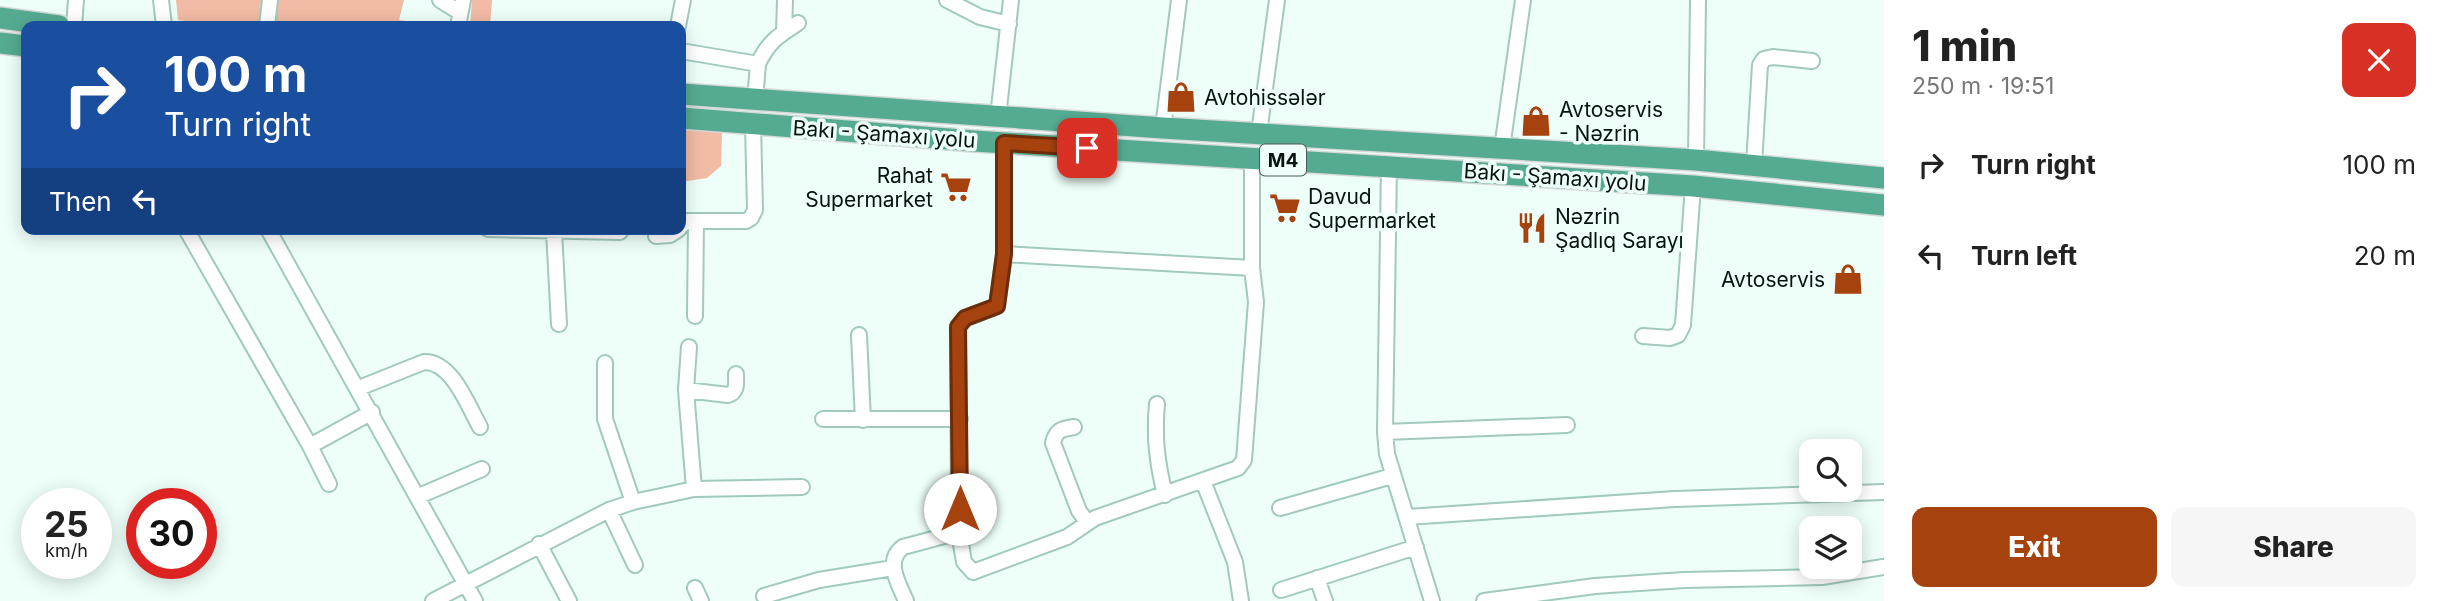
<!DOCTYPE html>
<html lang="en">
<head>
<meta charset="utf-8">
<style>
  :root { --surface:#fff; --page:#f6f6f6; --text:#222; --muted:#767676; --accent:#a6420e }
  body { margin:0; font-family:Inter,sans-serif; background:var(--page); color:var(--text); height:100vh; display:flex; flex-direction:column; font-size:26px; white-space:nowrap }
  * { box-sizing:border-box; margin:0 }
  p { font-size:23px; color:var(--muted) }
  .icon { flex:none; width:38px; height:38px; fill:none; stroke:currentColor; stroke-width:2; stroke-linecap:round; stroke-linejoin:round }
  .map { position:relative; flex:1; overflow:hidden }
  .sheet { display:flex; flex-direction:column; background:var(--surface); width:560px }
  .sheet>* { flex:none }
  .hud { position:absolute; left:21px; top:21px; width:665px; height:214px; border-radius:14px; box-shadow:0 4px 18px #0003; background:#1a4fa0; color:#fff; overflow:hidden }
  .buttons { position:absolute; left:1799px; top:439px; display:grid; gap:14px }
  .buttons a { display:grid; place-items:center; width:63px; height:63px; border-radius:14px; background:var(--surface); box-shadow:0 4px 18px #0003; font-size:35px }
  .speed { position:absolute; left:21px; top:488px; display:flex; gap:14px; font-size:35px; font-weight:700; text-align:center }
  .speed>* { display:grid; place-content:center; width:91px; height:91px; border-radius:50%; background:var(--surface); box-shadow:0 4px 18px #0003; line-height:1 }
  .speed small { font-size:18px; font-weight:400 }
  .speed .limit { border:10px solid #d22; background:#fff; color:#111 }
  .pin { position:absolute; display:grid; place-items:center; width:60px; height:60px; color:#fff; margin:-30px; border-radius:14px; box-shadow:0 4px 10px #0006 }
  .me { position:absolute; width:77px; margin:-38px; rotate:0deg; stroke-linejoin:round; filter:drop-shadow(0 0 5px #0008) }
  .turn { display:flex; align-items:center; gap:24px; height:147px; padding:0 28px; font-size:32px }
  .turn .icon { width:91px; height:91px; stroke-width:2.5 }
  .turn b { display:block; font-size:49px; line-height:60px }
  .then { display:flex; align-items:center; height:66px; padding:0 28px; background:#0003; gap:14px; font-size:26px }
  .round { display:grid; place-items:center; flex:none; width:74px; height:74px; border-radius:14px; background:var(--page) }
  .overview { display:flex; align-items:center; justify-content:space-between; height:119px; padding:0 28px }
  h1 { font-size:42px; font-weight:800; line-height:52px }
  .primary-button { display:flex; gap:14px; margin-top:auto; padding:14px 28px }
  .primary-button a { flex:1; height:80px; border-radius:14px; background:var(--accent); color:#fff; font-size:28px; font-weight:800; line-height:80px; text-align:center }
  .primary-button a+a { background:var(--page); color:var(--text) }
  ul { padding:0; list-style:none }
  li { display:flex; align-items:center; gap:21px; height:91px; padding:0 28px }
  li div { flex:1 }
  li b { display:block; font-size:26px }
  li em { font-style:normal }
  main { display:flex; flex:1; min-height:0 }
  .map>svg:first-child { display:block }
  .green { fill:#f2bba5 }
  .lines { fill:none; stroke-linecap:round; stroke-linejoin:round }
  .minor-casing { stroke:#a1cabc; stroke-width:18 }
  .highway-casing { stroke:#d7d9d9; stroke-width:24 }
  .minor { stroke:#fff; stroke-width:14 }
  .highway { stroke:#55ab91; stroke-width:21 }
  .route-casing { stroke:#6c2b09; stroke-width:18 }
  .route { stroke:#a6420e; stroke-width:12 }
  .labels { text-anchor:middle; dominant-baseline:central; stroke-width:7; stroke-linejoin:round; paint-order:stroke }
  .shield { fill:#eefff9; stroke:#4b5a56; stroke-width:2 }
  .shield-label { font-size:19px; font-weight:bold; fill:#051410 }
  .poi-label { font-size:21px; fill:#051410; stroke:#eefff9; text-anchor:start }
  .street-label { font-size:21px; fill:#051410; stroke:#eefff9 }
</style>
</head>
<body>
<main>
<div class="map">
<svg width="1884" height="601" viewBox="0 0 1884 601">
  <rect width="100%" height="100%" fill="#eefff9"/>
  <!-- green -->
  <path class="green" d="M 176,0 L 261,0 L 259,26 L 220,26 L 178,20 Z
    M 277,0 L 404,0 L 399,20 L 439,26 L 273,26 Z
    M 472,0 L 492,0 L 490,26 L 470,26 Z
    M 681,130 L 722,132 L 721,166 L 707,178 L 681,182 Z"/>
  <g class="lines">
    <defs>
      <path id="minor" d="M 161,0 L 164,26
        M 440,0 L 459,12
        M 947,0 L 980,17 L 1009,24
        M 74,26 L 76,0
        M 267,26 L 270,0
        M 458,26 L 463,0
        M 678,26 L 683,0
        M 784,32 L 785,0
        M 681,51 L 758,64 L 755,100
        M 758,64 C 768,42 778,36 798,23
        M 998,117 L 1011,0
        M 1163,128 L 1179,0
        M 1259,133 L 1277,0
        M 1004,143 L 1004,254 L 997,306 L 965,319 L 958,326 L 959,532 L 964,562 L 973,572 L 1067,537 L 1095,518 L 1238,468 L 1244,460 L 1256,302 L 1252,268 L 1252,158
        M 1502,148 L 1523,0
        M 1696,160 L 1698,0
        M 1754,165 L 1760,65 L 1764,59 L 1773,57 L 1812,61
        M 1389,166 L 1385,432 L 1387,454 L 1432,601
        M 681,226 L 687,221 L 746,221 L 751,218 L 755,210 L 753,124
        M 186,229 L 310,446 L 329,484
        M 268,229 L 475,601
        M 488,229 L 620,232
        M 554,231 L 559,324
        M 656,236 L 670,235 L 679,229
        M 1004,254 L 1252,268
        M 695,316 L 696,221
        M 859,335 L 863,420
        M 1643,336 L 1670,338 L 1678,335 L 1683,325 L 1693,186
        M 689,347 L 686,390 L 694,489
        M 605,363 L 605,419 L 633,502
        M 359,388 L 424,362 C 452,361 468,406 480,427
        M 686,390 L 728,395 C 738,392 736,383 736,374
        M 1157,404 C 1154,438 1157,462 1165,495
        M 823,419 L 960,419
        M 1074,427 C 1061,429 1056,430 1053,443 L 1079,511 L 1087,522
        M 1385,432 L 1567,425
        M 310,446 L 372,412
        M 1203,481 L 1235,562 L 1241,601
        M 419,496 L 482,469
        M 1280,508 L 1392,476
        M 609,510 L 635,565
        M 1407,517 L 1675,499 L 1884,492
        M 539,544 L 569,601
        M 1317,578 L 1325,601
        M 695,588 L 701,601
        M 1281,590 L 1416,547
        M 764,596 L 819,580 L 893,568
        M 433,601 L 609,510 L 633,502 L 694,489 L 802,487
        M 906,601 C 899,584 884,561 903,547 L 959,532
        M 1484,601 L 1595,586 L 1684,580 L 1822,577 L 1883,567"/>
      <path id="highway" d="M 0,18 L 59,26
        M 0,43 L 26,46
        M 681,94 L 1163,128 L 1696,160 L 1884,178
        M 681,118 L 974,141 L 1693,186 L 1884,205"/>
    </defs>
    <!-- minor casing -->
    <use href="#minor" class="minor-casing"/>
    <!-- highway casing -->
    <use href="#highway" class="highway-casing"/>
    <!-- minor -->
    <use href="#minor" class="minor"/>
    <!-- highway -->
    <use href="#highway" class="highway"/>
  </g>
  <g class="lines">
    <defs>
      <path id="route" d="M 960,509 L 958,327 L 965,318 L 997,306 L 1004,254 L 1004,143 L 1087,148"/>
    </defs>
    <!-- route casing -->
    <use href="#route" class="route-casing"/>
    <!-- route -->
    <use href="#route" class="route"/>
  </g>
  <!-- icons -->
  <defs>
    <symbol id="shop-bare" viewBox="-9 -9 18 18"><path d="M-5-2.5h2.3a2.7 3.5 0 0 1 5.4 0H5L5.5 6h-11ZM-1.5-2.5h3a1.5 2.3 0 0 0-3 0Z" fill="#a6420e" stroke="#eefff9" stroke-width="2.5" paint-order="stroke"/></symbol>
    <symbol id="supermarket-bare" viewBox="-9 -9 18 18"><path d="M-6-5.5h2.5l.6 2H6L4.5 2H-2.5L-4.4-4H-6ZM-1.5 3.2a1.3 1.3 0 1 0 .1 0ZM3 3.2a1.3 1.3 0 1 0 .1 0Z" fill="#a6420e" stroke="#eefff9" stroke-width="2.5" paint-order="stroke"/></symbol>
    <symbol id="restaurant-bare" viewBox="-9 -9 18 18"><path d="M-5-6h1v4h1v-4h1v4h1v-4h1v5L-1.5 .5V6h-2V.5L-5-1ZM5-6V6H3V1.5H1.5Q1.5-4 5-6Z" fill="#a6420e" stroke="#eefff9" stroke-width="2.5" paint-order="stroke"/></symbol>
  </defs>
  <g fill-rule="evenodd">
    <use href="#shop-bare" x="1159" y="75" width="44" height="44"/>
    <use href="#shop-bare" x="1514" y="99" width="44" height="44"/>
    <use href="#supermarket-bare" x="934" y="165" width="44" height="44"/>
    <use href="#supermarket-bare" x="1263" y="186" width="44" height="44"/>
    <use href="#restaurant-bare" x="1510" y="206" width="44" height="44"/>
    <use href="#shop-bare" x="1826" y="257" width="44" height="44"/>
  </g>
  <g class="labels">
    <!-- shield labels -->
    <rect class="shield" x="1260" y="144.5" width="46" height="31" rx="5"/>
    <g class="shield-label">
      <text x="1283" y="160">M4</text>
    </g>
    <!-- poi labels -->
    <g class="poi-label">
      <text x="1204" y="97">Avtohissələr</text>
      <text x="1559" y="109">Avtoservis<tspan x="1559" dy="24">- Nəzrin</tspan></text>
      <text x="933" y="175" text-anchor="end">Rahat<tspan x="933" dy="24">Supermarket</tspan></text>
      <text x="1308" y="196">Davud<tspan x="1308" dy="24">Supermarket</tspan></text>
      <text x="1555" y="216">Nəzrin<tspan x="1555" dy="24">Şadlıq Sarayı</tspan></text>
      <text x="1825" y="279" text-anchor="end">Avtoservis</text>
    </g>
    <!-- street labels -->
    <g class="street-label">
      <text transform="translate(884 134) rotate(4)">Bakı - Şamaxı yolu</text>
      <text transform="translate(1555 177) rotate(4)">Bakı - Şamaxı yolu</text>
    </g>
  </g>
</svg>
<div class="buttons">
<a><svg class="icon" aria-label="search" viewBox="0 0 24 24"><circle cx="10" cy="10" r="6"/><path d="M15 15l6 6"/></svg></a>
<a><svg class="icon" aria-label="layers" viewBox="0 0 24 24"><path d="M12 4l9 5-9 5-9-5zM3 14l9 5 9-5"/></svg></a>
</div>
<div class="speed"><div>25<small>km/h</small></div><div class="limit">30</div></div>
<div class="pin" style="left:1087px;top:148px;background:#d93025"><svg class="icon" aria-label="arrive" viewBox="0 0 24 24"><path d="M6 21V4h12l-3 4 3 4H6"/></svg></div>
<svg class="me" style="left:960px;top:509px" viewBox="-20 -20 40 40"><circle r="19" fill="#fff"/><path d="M0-13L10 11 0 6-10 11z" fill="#a6420e"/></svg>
<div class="hud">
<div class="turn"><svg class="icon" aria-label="right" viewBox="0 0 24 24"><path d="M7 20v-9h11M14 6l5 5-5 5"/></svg><div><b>100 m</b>Turn right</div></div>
<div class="then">Then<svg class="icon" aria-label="left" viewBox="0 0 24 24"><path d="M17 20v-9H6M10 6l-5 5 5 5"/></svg></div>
</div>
</div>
<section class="sheet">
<div class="overview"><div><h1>1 min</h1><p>250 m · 19:51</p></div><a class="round" style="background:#d93025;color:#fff"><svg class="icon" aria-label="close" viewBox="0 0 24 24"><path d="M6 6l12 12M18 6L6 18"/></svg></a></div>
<ul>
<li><svg class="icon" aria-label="right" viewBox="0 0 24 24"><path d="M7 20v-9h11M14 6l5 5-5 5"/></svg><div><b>Turn right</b></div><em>100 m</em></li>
<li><svg class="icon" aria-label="left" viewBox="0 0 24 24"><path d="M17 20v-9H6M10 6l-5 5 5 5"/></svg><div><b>Turn left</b></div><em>20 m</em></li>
</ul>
<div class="primary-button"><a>Exit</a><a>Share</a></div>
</section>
</main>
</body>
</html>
